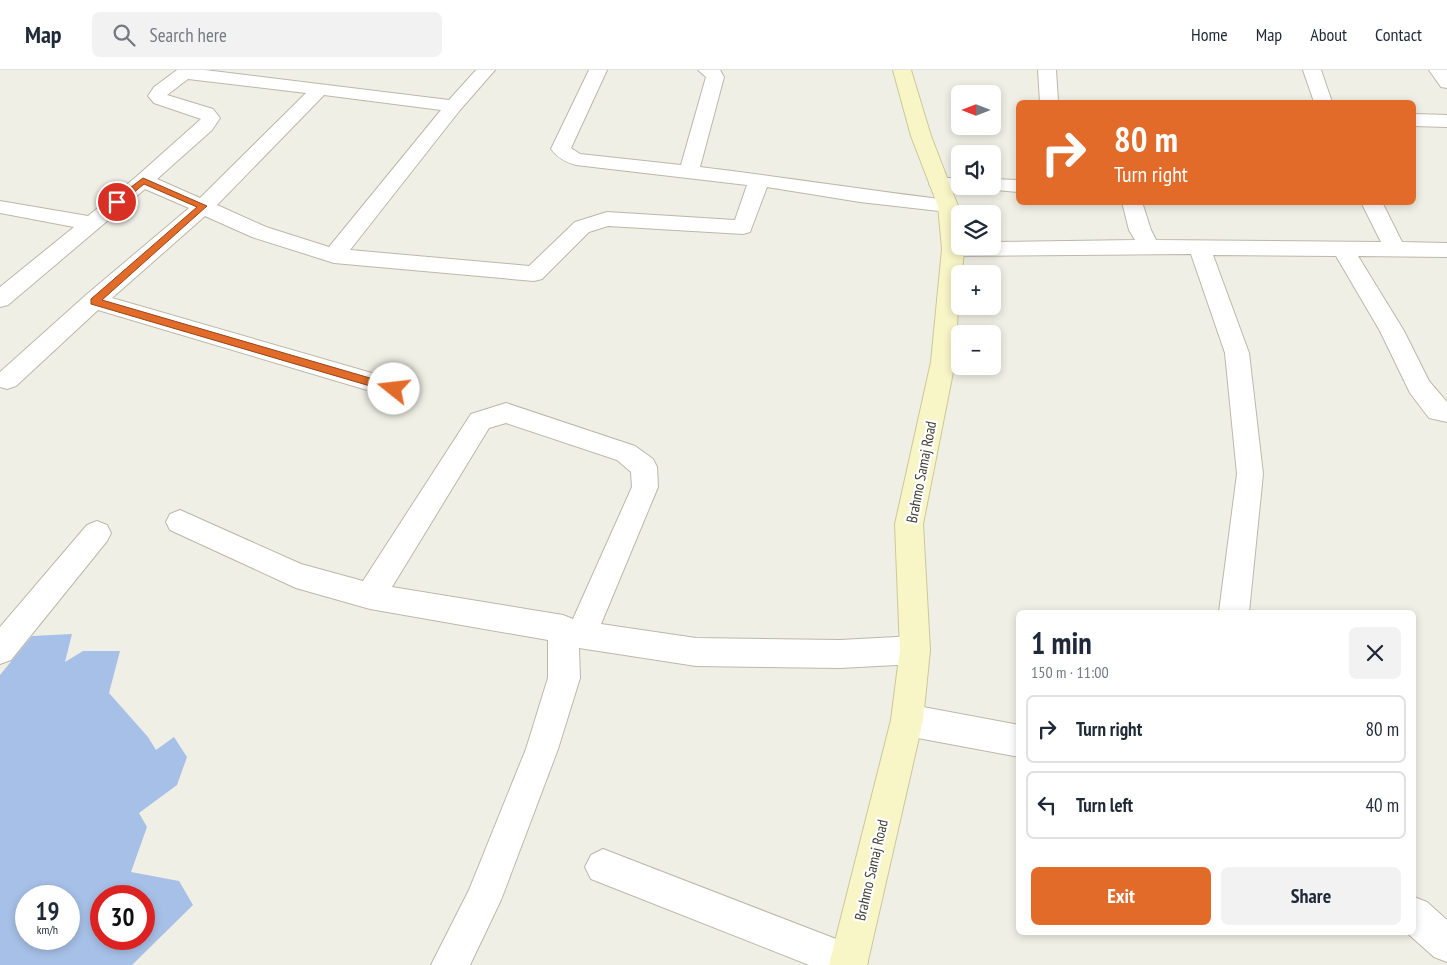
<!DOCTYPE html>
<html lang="en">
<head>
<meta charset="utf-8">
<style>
  :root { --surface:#fff; --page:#f2f2f3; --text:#1f2937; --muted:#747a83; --line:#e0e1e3; --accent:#e26b2a }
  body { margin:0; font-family:"PT Sans Narrow",sans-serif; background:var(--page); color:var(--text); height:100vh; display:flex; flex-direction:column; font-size:19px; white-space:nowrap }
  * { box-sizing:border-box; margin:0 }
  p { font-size:16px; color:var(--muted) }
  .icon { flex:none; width:28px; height:28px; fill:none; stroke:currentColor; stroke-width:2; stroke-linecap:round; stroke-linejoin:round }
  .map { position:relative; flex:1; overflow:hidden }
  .sheet { position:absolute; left:1016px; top:540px; width:400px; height:325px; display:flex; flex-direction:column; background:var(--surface); border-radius:8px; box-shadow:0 2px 8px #0003 }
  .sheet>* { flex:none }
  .hud { position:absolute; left:1016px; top:30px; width:400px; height:105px; border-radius:8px; box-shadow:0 2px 8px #0003; background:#e26b2a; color:#fff; overflow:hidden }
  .needle { width:32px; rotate:270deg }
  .controls { position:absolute; left:951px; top:15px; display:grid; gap:10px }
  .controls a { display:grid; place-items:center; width:50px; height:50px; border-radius:8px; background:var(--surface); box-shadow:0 2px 8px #0003; font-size:25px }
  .speed { position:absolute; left:15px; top:815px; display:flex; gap:10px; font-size:25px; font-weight:700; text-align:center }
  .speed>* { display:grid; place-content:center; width:65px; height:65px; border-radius:50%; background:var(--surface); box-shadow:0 2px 8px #0003; line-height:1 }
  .speed small { font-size:12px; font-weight:400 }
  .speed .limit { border:8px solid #d22; background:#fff; color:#111 }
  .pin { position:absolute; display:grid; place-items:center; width:42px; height:42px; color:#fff; margin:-21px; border:2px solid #fff; border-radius:50%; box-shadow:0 1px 5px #0007 }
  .me { position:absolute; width:55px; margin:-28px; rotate:286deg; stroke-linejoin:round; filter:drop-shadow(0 0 4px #0008) }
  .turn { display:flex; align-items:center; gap:18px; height:105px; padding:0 15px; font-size:22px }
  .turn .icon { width:65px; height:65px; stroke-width:2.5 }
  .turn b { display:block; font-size:35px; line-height:42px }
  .round { display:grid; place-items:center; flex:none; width:52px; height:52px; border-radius:8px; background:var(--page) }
  .head { display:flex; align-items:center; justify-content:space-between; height:85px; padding:0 15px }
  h1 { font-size:30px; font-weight:700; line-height:38px }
  .cta { display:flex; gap:10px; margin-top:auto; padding:10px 15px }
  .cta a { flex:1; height:58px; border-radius:8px; background:var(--accent); color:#fff; font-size:20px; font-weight:700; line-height:58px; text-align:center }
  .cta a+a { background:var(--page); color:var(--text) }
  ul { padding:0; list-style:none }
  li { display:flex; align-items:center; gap:15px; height:68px; margin:0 10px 8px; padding:0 5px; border:2px solid var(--line); border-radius:8px }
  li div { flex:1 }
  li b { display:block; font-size:19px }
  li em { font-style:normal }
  header { display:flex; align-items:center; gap:30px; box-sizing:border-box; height:70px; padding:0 25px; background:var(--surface); border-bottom:1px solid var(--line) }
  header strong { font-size:24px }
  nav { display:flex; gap:28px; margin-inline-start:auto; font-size:18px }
  .search { width:350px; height:45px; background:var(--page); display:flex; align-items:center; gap:12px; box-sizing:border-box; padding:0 18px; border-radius:8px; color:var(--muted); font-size:19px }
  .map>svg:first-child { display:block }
  .water { fill:#a7c0e7; fill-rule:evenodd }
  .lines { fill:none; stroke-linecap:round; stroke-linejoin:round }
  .street-casing { stroke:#bbb8a9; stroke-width:2 }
  .secondary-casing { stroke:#cbc899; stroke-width:2 }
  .street { fill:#fff; fill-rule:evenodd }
  .secondary { fill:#f8f6c7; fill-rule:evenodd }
  .route { fill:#e26b2a; stroke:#93461b }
  .labels { text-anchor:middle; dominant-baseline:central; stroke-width:4.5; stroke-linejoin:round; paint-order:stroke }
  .street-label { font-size:15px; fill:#424035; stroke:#fff }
</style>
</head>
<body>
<header>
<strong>Map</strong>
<div class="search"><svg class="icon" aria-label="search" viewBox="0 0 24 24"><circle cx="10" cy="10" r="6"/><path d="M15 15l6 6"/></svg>Search here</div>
<nav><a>Home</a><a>Map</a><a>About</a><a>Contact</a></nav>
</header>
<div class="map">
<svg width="1447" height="895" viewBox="0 0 1447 895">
  <rect width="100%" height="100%" fill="#f0efe5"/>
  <!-- water -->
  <path class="water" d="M 72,564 L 65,592 L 83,581 L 120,581 L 109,623 L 148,667 L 156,680 L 174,667 L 187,687 L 177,715 L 139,743 L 147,757 L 131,802 L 179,811 L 193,835 L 132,895 L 0,895 L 0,605 L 32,566 ZM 69,826 L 69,869 L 26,869 L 26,826 ZM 144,826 L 144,869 L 101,869 L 101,826 Z"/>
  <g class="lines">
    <defs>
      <path id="street" d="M 177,0 L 205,0 L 449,30 L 476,0 L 495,0 L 460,40 L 350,180 L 529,196 L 575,152 L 607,142 L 735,150 L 747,115 L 576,95 C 565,92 558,88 551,79 L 589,0 L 607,0 L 571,78 L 580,84 L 681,95 L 706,7 L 698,0 L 720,0 L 724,7 L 700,97 C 783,107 865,120 948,130 L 955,131 L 958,136 L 955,141 L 948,142 L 860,132 L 767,117 L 750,162 L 743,164 L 608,156 L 589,162 L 542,209 L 534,211 L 334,193 L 252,167 L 205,146 L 112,228 L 403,312 L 406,319 L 403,326 L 394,328 L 98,240 L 16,316 L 7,319 L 0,317 L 0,302 L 86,225 L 189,138 L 145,119 L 8,235 L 0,237 L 0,217 L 74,157 L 0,143 L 0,131 L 88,146 L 136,107 L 201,49 L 154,33 L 148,26 L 154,17 ZM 188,9 L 306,23 L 200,128 L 157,109 L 212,60 L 220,48 L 213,39 L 167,25 ZM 324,25 L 441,40 L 329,177 L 266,157 L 217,135 Z
        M 1038,0 L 1056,0 L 1058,32 L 1040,32 Z
        M 1303,0 L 1321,0 L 1332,32 L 1314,32 Z
        M 1429,0 L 1447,0 L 1447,18 L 1441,17 Z
        M 1414,44 L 1447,45 L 1447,57 L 1414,56 Z
        M 939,108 L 960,108 L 960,116 L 969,116 L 960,120 L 932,118 L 929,114 L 932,110 Z
        M 992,109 L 1019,110 L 1019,122 L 985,119 L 983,116 L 992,116 Z
        M 1122,132 L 1142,132 L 1151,160 L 1156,170 L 1381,172 L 1361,132 L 1382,132 L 1402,172 L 1447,173 L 1447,187 L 1358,186 L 1404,261 L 1429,311 L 1447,332 L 1447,352 L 1429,348 L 1410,323 L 1380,261 L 1336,186 L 1213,185 L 1249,283 L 1263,404 L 1249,542 L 1219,542 L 1237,404 L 1225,283 L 1191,184 L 953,186 L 945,184 L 942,179 L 945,174 L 960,172 L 960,176 L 992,176 L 992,172 L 1135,170 L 1129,160 Z
        M 506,333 L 635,376 L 653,389 L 657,397 L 658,417 L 601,554 L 696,568 L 840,570 L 915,566 L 926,570 L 930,580 L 926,590 L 915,594 L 840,598 L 696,596 L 579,578 L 580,608 L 558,679 L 501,830 L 470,895 L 431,895 L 469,820 L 526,679 L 548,608 L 548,570 L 370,539 L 296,518 L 170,460 L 166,452 L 170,444 L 180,440 L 301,494 L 363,511 L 471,344 ZM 506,353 L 617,390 L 631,402 L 632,417 L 573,549 L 563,545 L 392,517 L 489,358 Z
        M 97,451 L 107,455 L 111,463 L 107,471 L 11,590 L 0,594 L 0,557 L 87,455 Z
        M 907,634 L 1019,655 L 1019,687 L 907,666 L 896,661 L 891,650 L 896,639 Z
        M 603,779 L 862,879 L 868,892 L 866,895 L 809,895 L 591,809 L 585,797 L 591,785 Z
        M 1414,827 L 1427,832 L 1447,850 L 1447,892 L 1434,887 L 1406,862 L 1414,862 Z"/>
      <path id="secondary" d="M 893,0 L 911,0 L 931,66 L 958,136 L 960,176 L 963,176 L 964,179 L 962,204 L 960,204 L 955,292 L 923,454 L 930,580 L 923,650 L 867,895 L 829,895 L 891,650 L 900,580 L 895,454 L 931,292 L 942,179 L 938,136 L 911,66 Z"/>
    </defs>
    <!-- street casing -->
    <use href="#street" class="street-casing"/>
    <!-- secondary casing -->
    <use href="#secondary" class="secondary-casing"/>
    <!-- street -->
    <use href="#street" class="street"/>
    <!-- secondary -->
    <use href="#secondary" class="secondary"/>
  </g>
  <!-- route -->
  <path class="route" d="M 143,108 L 207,136 L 102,230 L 394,315 L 397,316 L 397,322 L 394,323 L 91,234 L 91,229 L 197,137 L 144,114 L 120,134 L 114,134 L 114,130 Z"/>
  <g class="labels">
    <!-- street labels -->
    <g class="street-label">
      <text transform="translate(921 402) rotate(-79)">Brahmo Samaj Road</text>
      <text transform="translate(871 800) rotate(-77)">Brahmo Samaj Road</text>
    </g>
  </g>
</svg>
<div class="controls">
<a><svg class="needle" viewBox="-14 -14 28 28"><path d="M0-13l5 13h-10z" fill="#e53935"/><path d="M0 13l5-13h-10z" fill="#747a83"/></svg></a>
<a><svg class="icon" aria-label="sound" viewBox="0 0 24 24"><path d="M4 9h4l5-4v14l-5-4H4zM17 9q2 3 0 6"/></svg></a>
<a><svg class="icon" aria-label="layers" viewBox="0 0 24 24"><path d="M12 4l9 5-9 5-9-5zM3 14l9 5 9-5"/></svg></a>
<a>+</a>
<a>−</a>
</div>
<div class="speed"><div>19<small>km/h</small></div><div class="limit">30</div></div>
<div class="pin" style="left:117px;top:132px;background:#d93025"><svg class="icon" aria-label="arrive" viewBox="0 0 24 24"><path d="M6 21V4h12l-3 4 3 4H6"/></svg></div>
<svg class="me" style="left:394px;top:319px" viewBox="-20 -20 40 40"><circle r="19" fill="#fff"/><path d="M0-13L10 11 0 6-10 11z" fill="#e26b2a"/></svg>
<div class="hud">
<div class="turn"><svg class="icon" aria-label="right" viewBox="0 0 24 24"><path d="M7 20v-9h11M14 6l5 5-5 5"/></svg><div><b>80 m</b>Turn right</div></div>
</div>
<section class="sheet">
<div class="head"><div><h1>1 min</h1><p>150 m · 11:00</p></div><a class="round"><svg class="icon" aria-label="close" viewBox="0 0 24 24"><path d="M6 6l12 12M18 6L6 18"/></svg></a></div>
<ul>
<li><svg class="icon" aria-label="right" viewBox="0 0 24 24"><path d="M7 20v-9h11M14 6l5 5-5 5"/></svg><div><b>Turn right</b></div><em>80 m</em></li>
<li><svg class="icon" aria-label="left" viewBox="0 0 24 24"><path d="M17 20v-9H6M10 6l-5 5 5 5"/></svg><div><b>Turn left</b></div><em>40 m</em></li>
</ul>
<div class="cta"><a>Exit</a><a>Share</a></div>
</section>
</div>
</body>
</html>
